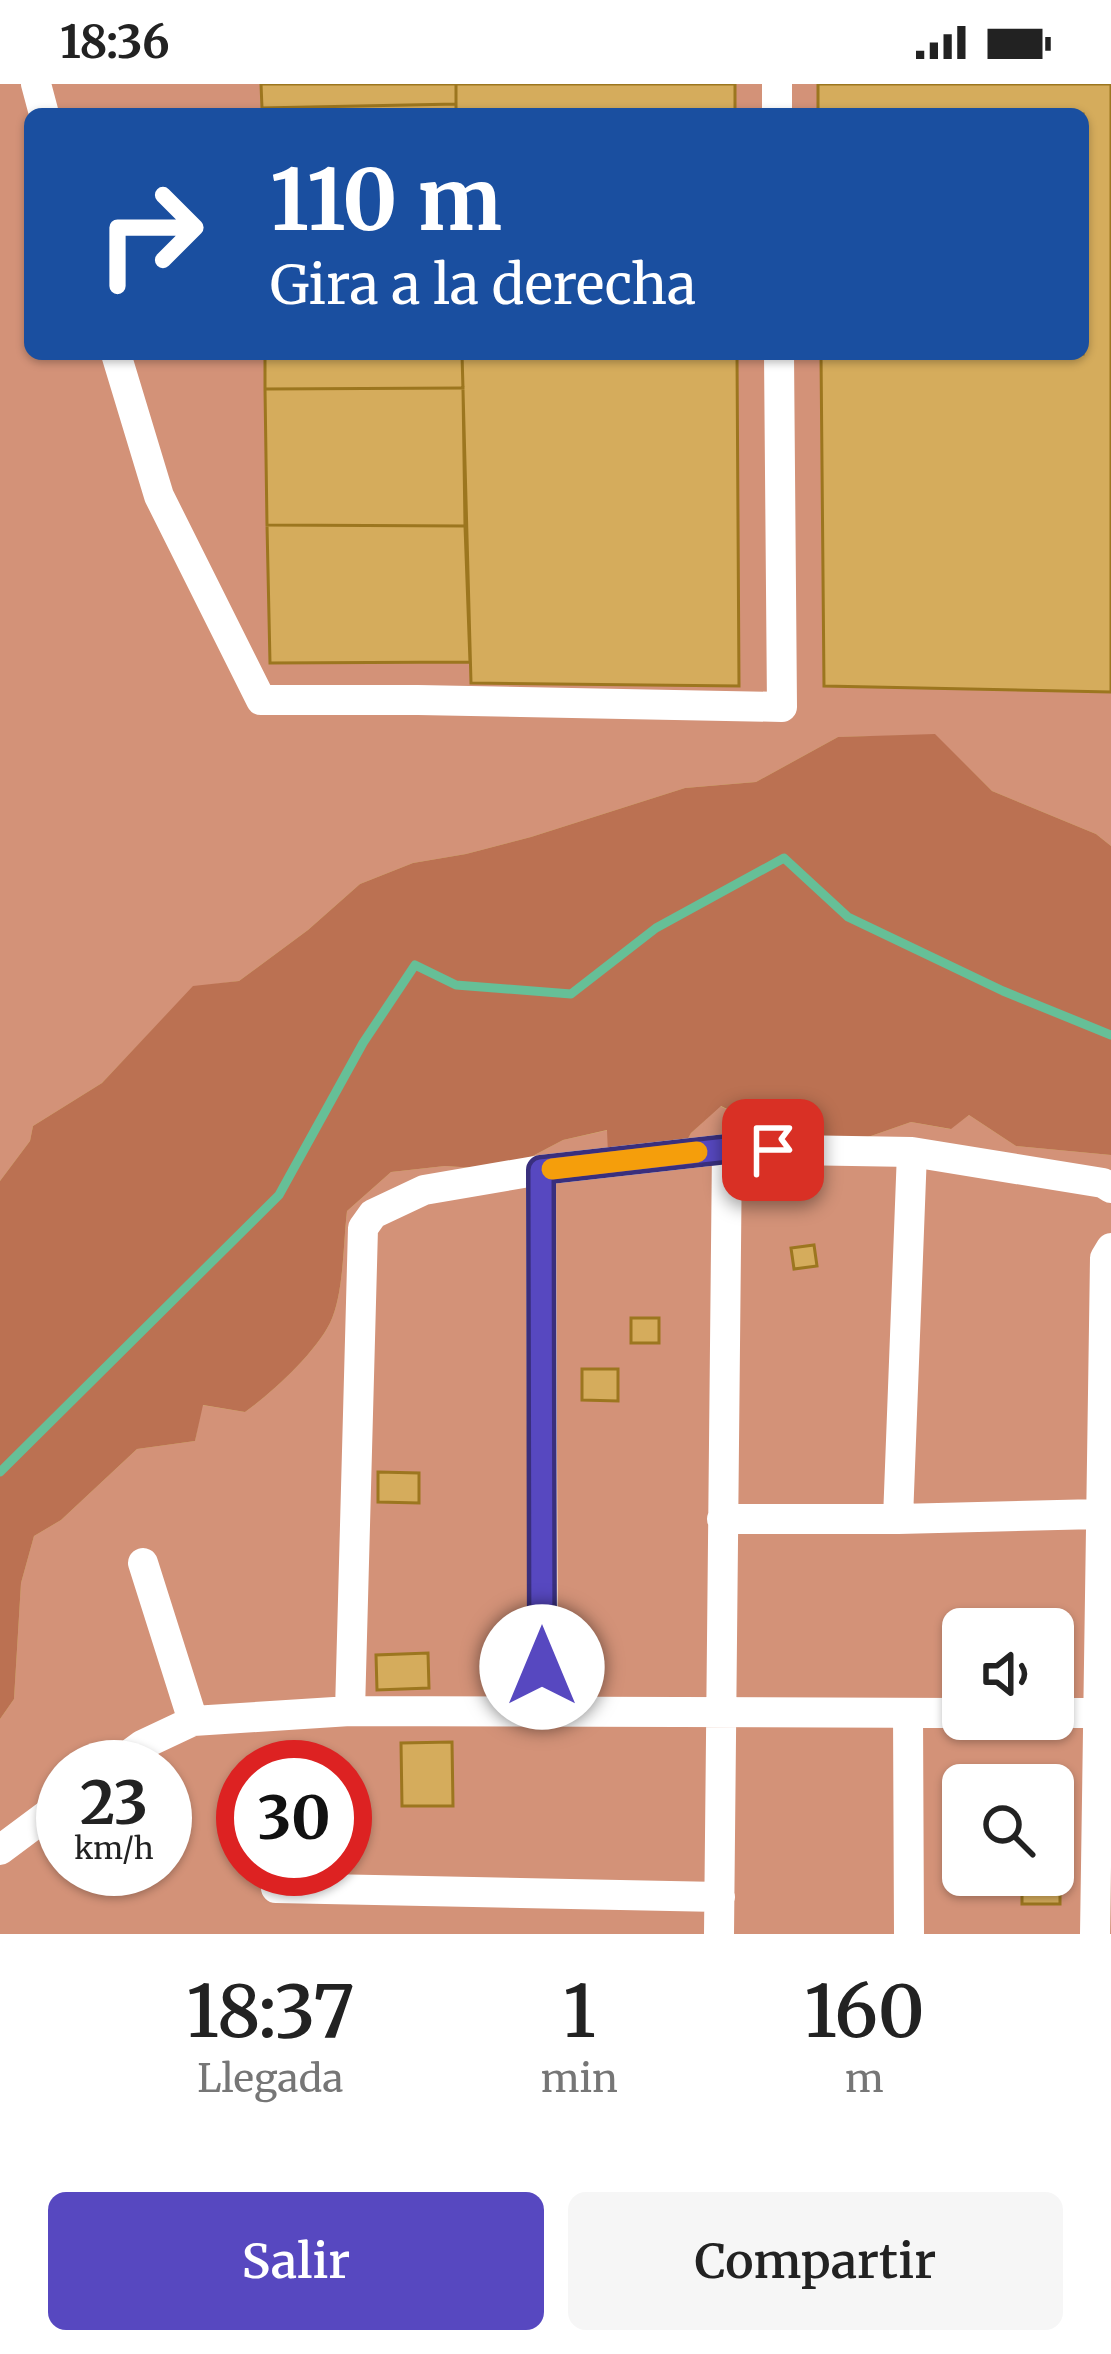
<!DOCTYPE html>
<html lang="es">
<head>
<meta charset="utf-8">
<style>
  :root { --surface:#fff; --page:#f6f6f6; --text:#222; --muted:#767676; --accent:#5748c0 }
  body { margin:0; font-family:Merriweather,serif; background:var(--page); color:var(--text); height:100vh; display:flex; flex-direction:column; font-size:45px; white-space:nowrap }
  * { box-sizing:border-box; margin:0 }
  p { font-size:39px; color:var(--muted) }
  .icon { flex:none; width:66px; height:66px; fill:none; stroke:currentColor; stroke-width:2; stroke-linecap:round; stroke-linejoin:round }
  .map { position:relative; height:1850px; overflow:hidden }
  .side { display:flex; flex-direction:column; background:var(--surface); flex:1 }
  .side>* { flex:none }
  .top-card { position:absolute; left:24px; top:24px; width:1065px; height:252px; border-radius:18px; box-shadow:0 3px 9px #0004; background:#1a4fa0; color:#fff; overflow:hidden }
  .buttons { position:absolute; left:942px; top:1524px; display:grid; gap:24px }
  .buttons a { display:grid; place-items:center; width:132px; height:132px; border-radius:18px; background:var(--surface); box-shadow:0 3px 9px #0004; font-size:60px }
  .speed { position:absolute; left:36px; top:1656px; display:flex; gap:24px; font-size:60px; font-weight:700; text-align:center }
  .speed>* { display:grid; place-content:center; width:156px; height:156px; border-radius:50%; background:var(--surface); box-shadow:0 3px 9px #0004; line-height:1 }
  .speed small { font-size:30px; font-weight:400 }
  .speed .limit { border:18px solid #d22; background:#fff; color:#111 }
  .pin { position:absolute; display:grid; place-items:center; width:102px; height:102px; color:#fff; margin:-51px; border-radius:24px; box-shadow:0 6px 18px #0006 }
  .me { position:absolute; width:132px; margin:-66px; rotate:0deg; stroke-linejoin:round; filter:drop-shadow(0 0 9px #0008) }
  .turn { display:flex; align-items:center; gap:42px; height:252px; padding:0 48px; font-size:54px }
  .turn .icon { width:156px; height:156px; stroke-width:2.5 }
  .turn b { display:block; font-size:84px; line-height:102px }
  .eta { display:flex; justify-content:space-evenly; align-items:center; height:204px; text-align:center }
  .eta b { font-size:72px; font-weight:600; line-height:84px }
  .action { display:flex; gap:24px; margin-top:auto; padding:24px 48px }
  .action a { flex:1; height:138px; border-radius:18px; background:var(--accent); color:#fff; font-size:48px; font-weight:600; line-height:138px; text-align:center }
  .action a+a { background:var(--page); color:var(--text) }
  .status { display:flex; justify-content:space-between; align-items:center; height:84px; padding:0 60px; background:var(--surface); direction:ltr }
  .status svg { height:33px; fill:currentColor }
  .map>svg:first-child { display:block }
  .green { fill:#d39278; fill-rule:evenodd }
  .forest { fill:#bb7152 }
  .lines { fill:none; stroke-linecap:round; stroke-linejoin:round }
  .stream { stroke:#66bf97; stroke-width:9 }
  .building { fill:#d5ac5c; stroke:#9c761f; stroke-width:3 }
  .minor { stroke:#fff; stroke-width:30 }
  .route-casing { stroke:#392f7d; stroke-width:30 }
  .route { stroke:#5748c0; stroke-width:21 }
  .slow { stroke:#f59e0b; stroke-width:21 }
</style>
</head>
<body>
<div class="status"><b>18:36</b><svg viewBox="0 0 49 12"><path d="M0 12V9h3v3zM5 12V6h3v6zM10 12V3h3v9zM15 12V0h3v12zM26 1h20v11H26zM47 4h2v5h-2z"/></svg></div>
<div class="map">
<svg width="1111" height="1850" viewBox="0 0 1111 1850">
  <rect width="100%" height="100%" fill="#d7cd76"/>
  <!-- green -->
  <path class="green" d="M 0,0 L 1111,0 L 1111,762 L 1096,750 L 992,707 L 935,651 L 838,653 L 756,698 L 685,704 L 531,753 L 466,770 L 413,779 L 360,800 L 308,846 L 239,897 L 193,903 L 102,999 L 33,1042 L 30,1057 L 0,1097 ZM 30,30 L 1083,30 L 1083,270 L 30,270 Z
    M 720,1022 L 762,1042 L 848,1060 L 911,1038 L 950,1045 L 969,1031 L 1016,1062 L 1111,1071 L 1111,1850 L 0,1850 L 0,1635 L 14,1615 L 21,1499 L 34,1452 L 61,1436 L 137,1365 L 195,1357 L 202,1321 L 245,1328 C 272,1309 315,1269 330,1239 C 344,1210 343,1160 347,1127 L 391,1088 L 445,1082 L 506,1086 L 563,1056 L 608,1046 L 670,1085 L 691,1049 ZM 963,1545 L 1053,1545 L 1053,1635 L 963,1635 ZM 63,1683 L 165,1683 L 165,1785 L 63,1785 ZM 243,1683 L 345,1683 L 345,1785 L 243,1785 ZM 963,1701 L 1053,1701 L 1053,1791 L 963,1791 Z"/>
  <!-- forest -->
  <path class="forest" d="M 935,650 L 992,707 L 1096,750 L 1111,762 L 1111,1071 L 1016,1062 L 969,1031 L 951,1045 L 911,1038 L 848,1060 L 762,1042 L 721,1022 L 691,1049 L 671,1085 L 608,1070 L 607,1046 L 563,1056 L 506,1086 L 445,1082 L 391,1088 L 347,1127 C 343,1160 344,1210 330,1239 C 315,1269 272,1309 245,1328 L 203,1321 L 195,1357 L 137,1365 L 61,1436 L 34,1452 L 21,1499 L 14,1615 L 0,1635 L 0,1097 L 30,1057 L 33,1042 L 102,999 L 193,902 L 239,897 L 308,846 L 360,800 L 413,779 L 466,770 L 531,753 L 685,704 L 756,698 L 838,653 Z"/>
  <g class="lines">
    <!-- stream -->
    <path class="stream" d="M 0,1388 L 279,1111 L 363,959 L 415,881 L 456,901 L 571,910 L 656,844 L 784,774 L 848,833 L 1003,907 L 1111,951"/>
  </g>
  <!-- building -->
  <path class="building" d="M 261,0 L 456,0 L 456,20 L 262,24 Z
    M 456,0 L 735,0 L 735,30 L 456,30 Z
    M 818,0 L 1111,0 L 1111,608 L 824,602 L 821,270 L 1083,270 L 1083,30 L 818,30 Z
    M 456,20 L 456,30 L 262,30 L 262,24 Z
    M 265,270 L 462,270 L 463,304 L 265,305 Z
    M 462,270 L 737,270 L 739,602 L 471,599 Z
    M 463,304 L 465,442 L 267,441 L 265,305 Z
    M 267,441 L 465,442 L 470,578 L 270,579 Z
    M 814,1161 L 817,1182 L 794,1185 L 791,1164 Z
    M 631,1234 L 659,1234 L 659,1259 L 631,1259 Z
    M 582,1285 L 618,1285 L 618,1317 L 582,1316 Z
    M 378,1388 L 419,1389 L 419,1419 L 378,1418 Z
    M 428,1569 L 429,1604 L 377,1606 L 376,1571 Z
    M 452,1658 L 453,1722 L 402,1722 L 401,1659 Z
    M 1022,1792 L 1060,1792 L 1060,1820 L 1022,1820 Z"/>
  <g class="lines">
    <!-- minor -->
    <path class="minor" d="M 36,0 L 44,30
      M 777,0 L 777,30
      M 116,270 L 159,412 L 261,616 L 418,616 L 782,623 L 779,270
      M 541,1086 L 543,1628
      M 722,1435 L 898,1435 L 1099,1430
      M 898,1435 L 912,1068
      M 143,1479 L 193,1637
      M 350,1627 L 363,1144 L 373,1130 L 424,1106 L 541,1086 L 727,1065 L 912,1068 L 1103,1099 L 1111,1104
      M 908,1629 L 909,1850
      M 1053,1629 L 1111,1629
      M 112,1683 L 142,1661 L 193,1637 L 350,1627 L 963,1629
      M 0,1766 L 63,1719
      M 276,1804 L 720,1813
      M 719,1850 L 727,1065
      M 1095,1850 L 1105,1174 L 1111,1164"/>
  </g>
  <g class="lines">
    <defs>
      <path id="route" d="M 542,1583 L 541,1086 L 727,1065 L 773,1066"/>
    </defs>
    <!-- route casing -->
    <use href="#route" class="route-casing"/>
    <!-- route -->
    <use href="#route" class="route"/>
    <!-- slow -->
    <path class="slow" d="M 552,1085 L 697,1068"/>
  </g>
</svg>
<div class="buttons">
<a><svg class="icon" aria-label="sound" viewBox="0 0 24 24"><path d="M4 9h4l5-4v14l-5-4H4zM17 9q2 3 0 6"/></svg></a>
<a><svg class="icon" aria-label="search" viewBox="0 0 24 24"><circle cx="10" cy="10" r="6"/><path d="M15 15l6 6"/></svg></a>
</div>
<div class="speed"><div>23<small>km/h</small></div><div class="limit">30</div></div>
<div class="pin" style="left:773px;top:1066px;background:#d93025"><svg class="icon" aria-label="arrive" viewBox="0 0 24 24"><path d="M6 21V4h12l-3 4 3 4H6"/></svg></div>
<svg class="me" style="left:542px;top:1583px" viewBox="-20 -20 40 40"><circle r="19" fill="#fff"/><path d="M0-13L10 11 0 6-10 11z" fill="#5748c0"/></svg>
<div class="top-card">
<div class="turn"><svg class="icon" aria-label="right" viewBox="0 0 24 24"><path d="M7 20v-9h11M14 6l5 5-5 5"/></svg><div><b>110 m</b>Gira a la derecha</div></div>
</div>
</div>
<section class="side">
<div class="eta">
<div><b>18:37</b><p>Llegada</p></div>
<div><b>1</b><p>min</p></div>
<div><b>160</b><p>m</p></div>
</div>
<div class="action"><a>Salir</a><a>Compartir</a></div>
</section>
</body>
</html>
